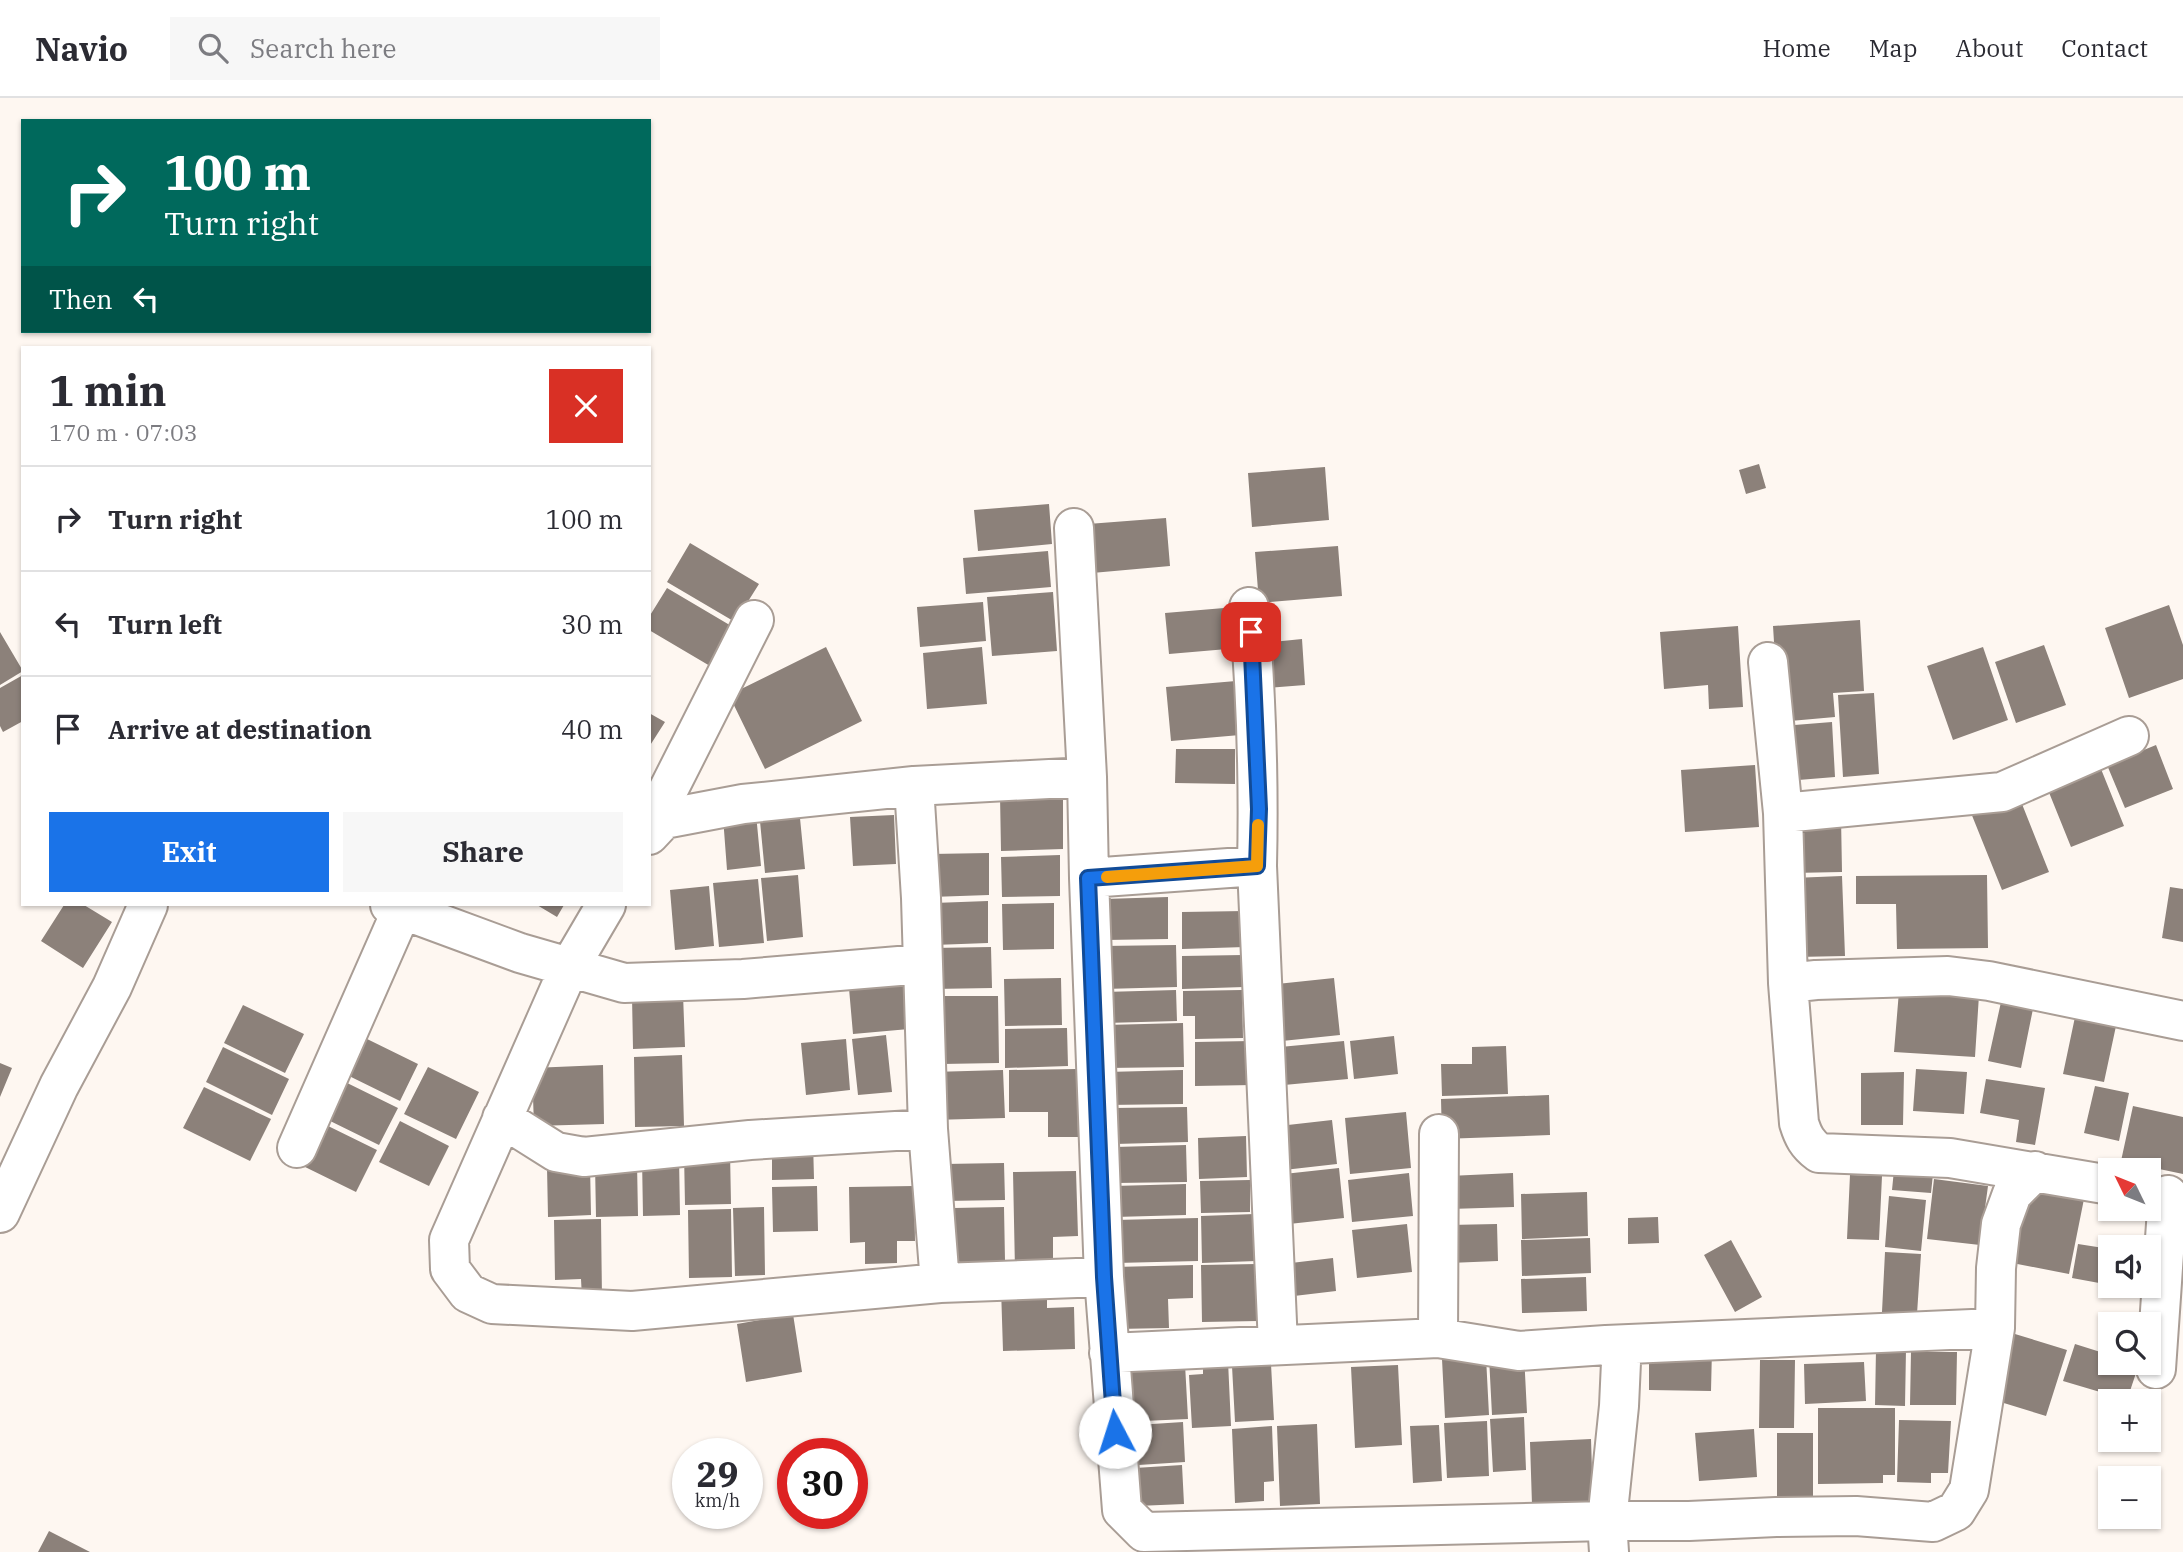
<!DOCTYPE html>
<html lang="en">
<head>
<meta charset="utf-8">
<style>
  :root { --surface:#fff; --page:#f7f7f7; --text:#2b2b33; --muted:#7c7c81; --line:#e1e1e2; --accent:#1a73e8 }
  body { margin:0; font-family:"IBM Plex Serif",serif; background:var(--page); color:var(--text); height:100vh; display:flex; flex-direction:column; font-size:26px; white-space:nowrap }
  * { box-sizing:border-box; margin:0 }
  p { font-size:23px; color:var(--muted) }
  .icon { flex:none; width:38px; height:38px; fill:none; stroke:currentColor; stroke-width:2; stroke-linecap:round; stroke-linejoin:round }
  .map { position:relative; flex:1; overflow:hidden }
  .details { position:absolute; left:21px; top:248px; width:630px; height:560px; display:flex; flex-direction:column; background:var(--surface); border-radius:0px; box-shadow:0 2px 5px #0004 }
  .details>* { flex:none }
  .hud { position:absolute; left:21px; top:21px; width:630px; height:214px; border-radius:0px; box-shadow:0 2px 5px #0004; background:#00695c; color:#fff; overflow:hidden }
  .needle { width:46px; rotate:313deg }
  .tools { position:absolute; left:2098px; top:1060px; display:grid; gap:14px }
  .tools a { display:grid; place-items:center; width:63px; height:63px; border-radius:0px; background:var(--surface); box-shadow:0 2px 5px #0004; font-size:35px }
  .speed { position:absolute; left:672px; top:1340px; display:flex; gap:14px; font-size:35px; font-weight:700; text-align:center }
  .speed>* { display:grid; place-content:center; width:91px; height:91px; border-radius:50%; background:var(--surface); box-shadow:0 2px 5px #0004; line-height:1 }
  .speed small { font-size:18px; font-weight:400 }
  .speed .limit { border:10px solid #d22; background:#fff; color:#111 }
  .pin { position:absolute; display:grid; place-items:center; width:60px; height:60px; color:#fff; margin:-30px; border-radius:14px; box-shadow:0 4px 10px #0006 }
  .me { position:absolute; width:77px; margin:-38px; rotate:355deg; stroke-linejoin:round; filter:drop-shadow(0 0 5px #0008) }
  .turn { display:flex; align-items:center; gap:24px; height:147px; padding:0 28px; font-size:32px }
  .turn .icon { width:91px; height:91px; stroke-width:2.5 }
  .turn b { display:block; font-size:49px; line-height:60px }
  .then { display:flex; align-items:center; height:66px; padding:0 28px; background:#0003; gap:14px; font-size:26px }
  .round { display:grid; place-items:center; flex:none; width:74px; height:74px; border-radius:0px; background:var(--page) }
  .overview { display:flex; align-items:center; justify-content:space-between; height:119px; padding:0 28px }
  h1 { font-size:42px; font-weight:700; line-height:52px }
  .cta { display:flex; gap:14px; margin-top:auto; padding:14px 28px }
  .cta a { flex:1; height:80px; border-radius:0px; background:var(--accent); color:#fff; font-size:28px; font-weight:700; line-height:80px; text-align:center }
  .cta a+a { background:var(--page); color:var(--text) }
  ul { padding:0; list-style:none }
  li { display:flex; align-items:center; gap:21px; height:105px; padding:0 28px; border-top:2px solid var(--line) }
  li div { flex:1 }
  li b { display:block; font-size:26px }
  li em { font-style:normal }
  header { display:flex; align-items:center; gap:42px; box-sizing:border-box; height:98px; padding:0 35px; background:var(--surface); border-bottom:2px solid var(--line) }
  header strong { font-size:33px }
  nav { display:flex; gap:38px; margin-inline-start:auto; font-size:24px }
  .search { width:490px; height:63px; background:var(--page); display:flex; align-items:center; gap:18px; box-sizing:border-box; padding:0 24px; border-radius:0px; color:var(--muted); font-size:26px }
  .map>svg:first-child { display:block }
  .building { fill:#8c817a }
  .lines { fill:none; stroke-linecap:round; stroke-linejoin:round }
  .minor-casing { stroke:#a99d95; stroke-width:42 }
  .minor { stroke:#fff; stroke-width:38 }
  .route-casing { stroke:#114b97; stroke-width:18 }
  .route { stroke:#1a73e8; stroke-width:12 }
  .slow { stroke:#f59e0b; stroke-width:12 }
</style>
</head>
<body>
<header>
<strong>Navio</strong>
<div class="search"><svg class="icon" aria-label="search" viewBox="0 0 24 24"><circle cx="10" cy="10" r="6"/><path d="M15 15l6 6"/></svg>Search here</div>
<nav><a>Home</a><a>Map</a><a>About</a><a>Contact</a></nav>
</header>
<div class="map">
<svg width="2183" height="1454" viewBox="0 0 2183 1454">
  <rect width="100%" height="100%" fill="#fef7f1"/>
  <!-- building -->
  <path class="building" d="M 1759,366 L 1766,390 L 1746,396 L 1739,372 Z
    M 1325,369 L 1329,422 L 1252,429 L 1248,375 Z
    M 1049,406 L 1052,446 L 978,453 L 974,412 Z
    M 1166,420 L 1170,468 L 1092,475 L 1088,426 Z
    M 690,445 L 759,486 L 735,524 L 667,484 Z
    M 1338,448 L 1342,498 L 1259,505 L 1255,454 Z
    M 1048,453 L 1051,489 L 966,496 L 963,460 Z
    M 667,490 L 733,529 L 710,568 L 649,532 L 649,519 Z
    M 1053,494 L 1057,553 L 992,558 L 987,499 Z
    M 983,504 L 986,543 L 920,549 L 917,509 Z
    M 2169,507 L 2183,547 L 2183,581 L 2129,600 L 2105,530 Z
    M 1236,509 L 1239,550 L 1169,556 L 1165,515 Z
    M 1860,522 L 1864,593 L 1833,595 L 1835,619 L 1779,624 L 1773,528 Z
    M 1738,528 L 1743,609 L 1709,611 L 1708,587 L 1664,591 L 1660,534 Z
    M 0,534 L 23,573 L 0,587 Z
    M 1302,541 L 1305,587 L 1267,590 L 1263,545 Z
    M 2044,547 L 2066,607 L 2016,625 L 1995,564 Z
    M 826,549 L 862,623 L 765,671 L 729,597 Z
    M 982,549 L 987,606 L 927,611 L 923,555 Z
    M 1983,549 L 2008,622 L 1953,642 L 1927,568 Z
    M 23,577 L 23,623 L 3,634 L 0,628 L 0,590 Z
    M 1236,583 L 1240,637 L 1171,643 L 1166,589 Z
    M 1874,595 L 1879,676 L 1843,679 L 1838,597 Z
    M 649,615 L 665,624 L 649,649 Z
    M 1832,624 L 1835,679 L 1786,683 L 1782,628 Z
    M 2156,647 L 2173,691 L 2125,710 L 2107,667 Z
    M 1176,651 L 1235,651 L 1235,686 L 1175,685 Z
    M 1755,667 L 1759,729 L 1685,734 L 1681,672 Z
    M 2101,671 L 2124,728 L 2071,749 L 2048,692 Z
    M 1063,695 L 1063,751 L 1001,753 L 1000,697 Z
    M 2018,696 L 2049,774 L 2002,792 L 1971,715 Z
    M 799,710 L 805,771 L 765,775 L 759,713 Z
    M 756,716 L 761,768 L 727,772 L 723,719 Z
    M 894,717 L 896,766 L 853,768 L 850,719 Z
    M 1841,719 L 1842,774 L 1792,775 L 1790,721 Z
    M 989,755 L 989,797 L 931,799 L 931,756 Z
    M 1060,757 L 1060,798 L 1002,799 L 1001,759 Z
    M 798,777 L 803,839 L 767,843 L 761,780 Z
    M 1987,777 L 1988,850 L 1897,851 L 1896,806 L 1856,806 L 1856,778 Z
    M 1842,778 L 1845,858 L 1796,859 L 1793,780 Z
    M 758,781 L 764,845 L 719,849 L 713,785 Z
    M 709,788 L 714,848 L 675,852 L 670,792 Z
    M 2170,789 L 2183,791 L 2183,844 L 2162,840 Z
    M 1168,799 L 1168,841 L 1105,842 L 1104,801 Z
    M 988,803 L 988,845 L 934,847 L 934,805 Z
    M 1054,805 L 1054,851 L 1003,852 L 1002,806 Z
    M 64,807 L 84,807 L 112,824 L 83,870 L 41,843 Z
    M 537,807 L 564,807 L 557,819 Z
    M 1245,813 L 1245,849 L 1182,851 L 1182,814 Z
    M 1176,847 L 1177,889 L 1104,891 L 1103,848 Z
    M 991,849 L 992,890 L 933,891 L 932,850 Z
    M 1243,857 L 1244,889 L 1182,891 L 1182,858 Z
    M 904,873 L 909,931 L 853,936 L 848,879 Z
    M 1061,880 L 1062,927 L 1005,928 L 1004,881 Z
    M 1334,880 L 1340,937 L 1282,943 L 1277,886 Z
    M 1176,892 L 1177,923 L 1105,925 L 1104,894 Z
    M 1242,892 L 1243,940 L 1195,941 L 1195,918 L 1183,918 L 1183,893 Z
    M 1899,893 L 1979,897 L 1975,959 L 1894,954 Z
    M 2003,895 L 2035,901 L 2021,970 L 1988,963 Z
    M 683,896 L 685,949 L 633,951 L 632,898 Z
    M 941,898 L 998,898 L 999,965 L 942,966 Z
    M 243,907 L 304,936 L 285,975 L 224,945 Z
    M 2075,919 L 2116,928 L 2104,984 L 2063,976 Z
    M 1183,925 L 1184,969 L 1106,970 L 1106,927 Z
    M 1067,930 L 1068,968 L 1005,970 L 1005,931 Z
    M 886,937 L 892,994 L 858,997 L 852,941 Z
    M 1394,938 L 1398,976 L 1354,981 L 1350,943 Z
    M 363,939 L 418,966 L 400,1003 L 345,976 Z
    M 846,941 L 850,992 L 806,997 L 801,945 Z
    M 1252,943 L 1253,987 L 1195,988 L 1195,944 Z
    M 1344,943 L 1348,981 L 1284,987 L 1280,949 Z
    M 1506,948 L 1508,996 L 1442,998 L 1441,966 L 1472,966 L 1472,949 Z
    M 223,949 L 289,981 L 272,1017 L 206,984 Z
    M 682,957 L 684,1028 L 635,1029 L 634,959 Z
    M 0,965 L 12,970 L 0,999 Z
    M 603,967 L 604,1026 L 534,1028 L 532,970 Z
    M 428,969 L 479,994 L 456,1041 L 404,1016 Z
    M 1077,971 L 1078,1039 L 1048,1039 L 1048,1014 L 1009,1014 L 1009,972 Z
    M 1916,971 L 1967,974 L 1964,1016 L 1913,1013 Z
    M 1003,972 L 1005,1020 L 932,1022 L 932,974 Z
    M 1183,972 L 1183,1006 L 1107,1007 L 1107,974 Z
    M 1904,974 L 1903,1027 L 1861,1027 L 1861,975 Z
    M 339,981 L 398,1010 L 379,1047 L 320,1018 Z
    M 1986,981 L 2045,990 L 2035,1047 L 2016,1044 L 2019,1022 L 1980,1015 Z
    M 2095,988 L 2129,995 L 2119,1043 L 2084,1035 Z
    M 204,989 L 271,1021 L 250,1063 L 183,1030 Z
    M 1549,997 L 1550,1037 L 1442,1041 L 1441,1001 Z
    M 2133,1008 L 2183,1019 L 2183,1076 L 2121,1063 Z
    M 1187,1009 L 1188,1044 L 1115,1046 L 1114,1010 Z
    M 1406,1014 L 1411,1070 L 1350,1076 L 1345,1020 Z
    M 1332,1022 L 1337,1066 L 1284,1072 L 1279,1028 Z
    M 400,1023 L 449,1048 L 429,1088 L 379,1064 Z
    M 322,1025 L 377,1052 L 356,1094 L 301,1067 Z
    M 1246,1038 L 1247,1079 L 1199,1081 L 1198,1040 Z
    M 813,1043 L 814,1081 L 772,1082 L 772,1044 Z
    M 1186,1047 L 1187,1084 L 1116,1085 L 1115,1049 Z
    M 730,1054 L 731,1106 L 685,1107 L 684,1055 Z
    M 679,1059 L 680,1117 L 643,1118 L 642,1060 Z
    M 1895,1062 L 1934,1066 L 1931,1095 L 1892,1092 Z
    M 637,1065 L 638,1118 L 596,1119 L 595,1066 Z
    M 1004,1065 L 1005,1102 L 945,1103 L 944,1066 Z
    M 590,1067 L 591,1117 L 548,1119 L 547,1069 Z
    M 1339,1070 L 1344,1120 L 1289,1126 L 1284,1076 Z
    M 1076,1073 L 1078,1138 L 1053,1139 L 1053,1172 L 1015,1172 L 1013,1074 Z
    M 1409,1075 L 1413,1118 L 1352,1124 L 1348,1082 Z
    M 1513,1075 L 1514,1109 L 1450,1111 L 1449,1078 Z
    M 1850,1077 L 1882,1078 L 1879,1142 L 1847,1141 Z
    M 1934,1081 L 1988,1088 L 1980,1147 L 1927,1141 Z
    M 1250,1082 L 1250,1114 L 1201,1115 L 1200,1083 Z
    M 2027,1084 L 2085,1096 L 2069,1176 L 2002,1163 Z
    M 1186,1086 L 1186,1117 L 1115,1119 L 1114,1088 Z
    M 817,1088 L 818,1133 L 773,1134 L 772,1089 Z
    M 914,1088 L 915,1143 L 897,1143 L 897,1165 L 865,1166 L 865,1144 L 850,1145 L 849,1089 Z
    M 1587,1094 L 1588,1138 L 1522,1141 L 1521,1096 Z
    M 1889,1098 L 1926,1102 L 1921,1153 L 1885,1149 Z
    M 764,1109 L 765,1177 L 735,1178 L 733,1110 Z
    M 1004,1109 L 1005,1163 L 955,1165 L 954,1110 Z
    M 731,1111 L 732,1179 L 689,1180 L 688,1112 Z
    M 1255,1116 L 1256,1163 L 1202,1165 L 1201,1118 Z
    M 1658,1119 L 1659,1145 L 1628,1146 L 1628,1120 Z
    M 1198,1120 L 1198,1163 L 1116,1165 L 1115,1122 Z
    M 601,1121 L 602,1200 L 582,1200 L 581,1181 L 555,1182 L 554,1122 Z
    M 1407,1126 L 1412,1174 L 1357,1180 L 1352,1132 Z
    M 1497,1126 L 1498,1163 L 1449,1165 L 1449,1127 Z
    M 1590,1140 L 1591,1175 L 1522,1178 L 1521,1142 Z
    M 1731,1142 L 1762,1199 L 1735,1214 L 1704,1157 Z
    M 2078,1146 L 2110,1151 L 2110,1187 L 2072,1180 Z
    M 1885,1154 L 1921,1156 L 1917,1216 L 1882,1214 Z
    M 1333,1160 L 1336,1193 L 1294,1198 L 1291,1165 Z
    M 1257,1166 L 1258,1223 L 1202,1224 L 1201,1167 Z
    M 1193,1167 L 1193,1200 L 1168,1201 L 1169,1230 L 1116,1231 L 1115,1169 Z
    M 1586,1179 L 1587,1213 L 1522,1215 L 1521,1181 Z
    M 1047,1189 L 1047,1210 L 1074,1209 L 1075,1251 L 1003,1253 L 1001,1190 Z
    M 793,1216 L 802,1274 L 746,1284 L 737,1226 Z
    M 2015,1236 L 2067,1252 L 2046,1318 L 1994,1302 Z
    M 2075,1246 L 2110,1257 L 2110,1265 L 2139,1266 L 2127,1302 L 2063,1283 Z
    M 1712,1251 L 1711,1293 L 1649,1292 L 1649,1252 Z
    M 1876,1251 L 1906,1251 L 1905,1308 L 1875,1307 Z
    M 1911,1254 L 1957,1254 L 1956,1307 L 1910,1307 Z
    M 1524,1256 L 1527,1315 L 1492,1317 L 1489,1259 Z
    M 1486,1259 L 1489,1317 L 1445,1320 L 1442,1261 Z
    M 1760,1262 L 1795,1262 L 1794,1330 L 1759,1330 Z
    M 1228,1263 L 1231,1328 L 1192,1330 L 1189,1277 L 1203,1276 L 1203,1265 Z
    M 1864,1264 L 1866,1303 L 1805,1306 L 1804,1266 Z
    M 1185,1266 L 1188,1321 L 1121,1324 L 1118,1270 Z
    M 1271,1266 L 1274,1322 L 1235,1324 L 1232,1268 Z
    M 1398,1267 L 1402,1347 L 1355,1350 L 1351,1269 Z
    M 1818,1310 L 1895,1310 L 1895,1377 L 1883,1377 L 1883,1385 L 1818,1386 Z
    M 1524,1319 L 1526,1372 L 1493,1374 L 1490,1321 Z
    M 1899,1322 L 1951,1323 L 1948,1375 L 1931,1375 L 1931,1385 L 1897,1384 Z
    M 1487,1323 L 1489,1378 L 1447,1380 L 1444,1325 Z
    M 1183,1324 L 1185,1364 L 1123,1368 L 1122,1328 Z
    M 1317,1326 L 1320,1406 L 1280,1408 L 1277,1328 Z
    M 1439,1327 L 1442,1383 L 1413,1385 L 1410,1328 Z
    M 1272,1328 L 1274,1383 L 1264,1384 L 1264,1403 L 1235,1405 L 1232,1331 Z
    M 1754,1331 L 1757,1379 L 1699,1383 L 1695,1335 Z
    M 1777,1335 L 1813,1335 L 1813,1398 L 1777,1398 Z
    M 1591,1341 L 1593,1404 L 1532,1407 L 1530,1344 Z
    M 1182,1367 L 1184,1406 L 1137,1408 L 1135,1370 Z
    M 49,1433 L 90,1454 L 38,1454 Z"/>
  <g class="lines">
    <defs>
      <path id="minor" d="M 1074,430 L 1087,679 L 1089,780 L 1104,1179 L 1122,1412 L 1144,1434 L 1607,1423 L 1689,1423 L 1776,1419 L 1856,1418 L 1933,1424 L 1956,1413 L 1969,1392 L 1995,1230 L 1996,1170 L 2001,1126 L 2012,1096 L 2035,1073
        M 1249,509 C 1256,595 1259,682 1257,768 L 1278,1247
        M 1768,564 L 1783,715 L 1788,885 L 1816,882 L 1948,878 L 1989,883 L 2183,923
        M 914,688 L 921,800 L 928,1031 L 940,1185 L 1104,1179
        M 1783,715 L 2002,694 L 2129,638
        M 649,730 L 754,522
        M 649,737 L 664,721 L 743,706 L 914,688 L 1087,679
        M 1089,780 L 1257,768
        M 390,807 L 520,855 L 624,885 L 743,881 L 923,866
        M 606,807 L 569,870 L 449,1142 L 450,1171 L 468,1195 L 492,1206 L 632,1213 L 940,1185
        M 1788,885 L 1799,1025 C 1803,1038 1807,1046 1819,1055 L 1950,1060 L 2110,1087
        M 502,1020 L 556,1054 L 584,1059 L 750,1042 L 928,1031
        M 297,1050 L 404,807
        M 0,1115 L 59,988 L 112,889 L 148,807
        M 1438,1240 L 1439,1036
        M 1606,1247 L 1995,1230
        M 1109,1255 L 1438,1240 L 1519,1253 L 1606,1247 L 1616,1252 L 1621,1264 L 1619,1308 L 1607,1423 L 1609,1454
        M 2156,1271 L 2168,1097"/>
    </defs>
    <!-- minor casing -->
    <use href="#minor" class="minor-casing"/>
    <!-- minor -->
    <use href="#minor" class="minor"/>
  </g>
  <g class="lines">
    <defs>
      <path id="route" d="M 1115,1334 L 1104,1179 L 1088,780 L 1257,768 L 1259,711 L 1251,534"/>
    </defs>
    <!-- route casing -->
    <use href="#route" class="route-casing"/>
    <!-- route -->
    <use href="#route" class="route"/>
    <!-- slow -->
    <path class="slow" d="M 1107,779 L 1257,768 L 1258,727"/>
  </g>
</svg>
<div class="tools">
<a><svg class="needle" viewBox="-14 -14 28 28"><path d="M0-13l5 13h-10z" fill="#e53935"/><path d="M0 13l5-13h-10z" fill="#7c7c81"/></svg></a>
<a><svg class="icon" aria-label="sound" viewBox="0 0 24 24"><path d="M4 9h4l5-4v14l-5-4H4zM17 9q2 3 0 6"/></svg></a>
<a><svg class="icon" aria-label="search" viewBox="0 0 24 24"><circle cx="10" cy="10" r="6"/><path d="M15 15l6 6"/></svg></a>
<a>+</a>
<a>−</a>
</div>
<div class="speed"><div>29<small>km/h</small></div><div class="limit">30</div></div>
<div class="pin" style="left:1251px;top:534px;background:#d93025"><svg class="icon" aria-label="arrive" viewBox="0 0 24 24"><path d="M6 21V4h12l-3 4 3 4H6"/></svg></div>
<svg class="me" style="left:1115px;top:1334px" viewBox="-20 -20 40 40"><circle r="19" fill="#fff"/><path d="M0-13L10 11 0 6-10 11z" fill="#1a73e8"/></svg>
<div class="hud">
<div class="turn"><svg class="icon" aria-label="right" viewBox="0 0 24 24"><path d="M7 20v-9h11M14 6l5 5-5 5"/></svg><div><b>100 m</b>Turn right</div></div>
<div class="then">Then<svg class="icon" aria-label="left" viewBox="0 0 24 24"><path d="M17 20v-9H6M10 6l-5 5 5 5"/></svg></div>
</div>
<section class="details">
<div class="overview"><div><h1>1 min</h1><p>170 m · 07:03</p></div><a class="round" style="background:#d93025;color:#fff"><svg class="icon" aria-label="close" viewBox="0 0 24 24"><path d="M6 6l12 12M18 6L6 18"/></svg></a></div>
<ul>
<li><svg class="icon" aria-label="right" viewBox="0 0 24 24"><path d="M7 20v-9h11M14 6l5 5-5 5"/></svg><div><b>Turn right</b></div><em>100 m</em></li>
<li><svg class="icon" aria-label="left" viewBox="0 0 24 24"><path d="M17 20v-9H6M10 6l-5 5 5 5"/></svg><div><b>Turn left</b></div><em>30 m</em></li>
<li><svg class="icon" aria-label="arrive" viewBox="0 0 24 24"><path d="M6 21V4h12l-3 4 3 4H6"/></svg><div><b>Arrive at destination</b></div><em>40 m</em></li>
</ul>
<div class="cta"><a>Exit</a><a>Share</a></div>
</section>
</div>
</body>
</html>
